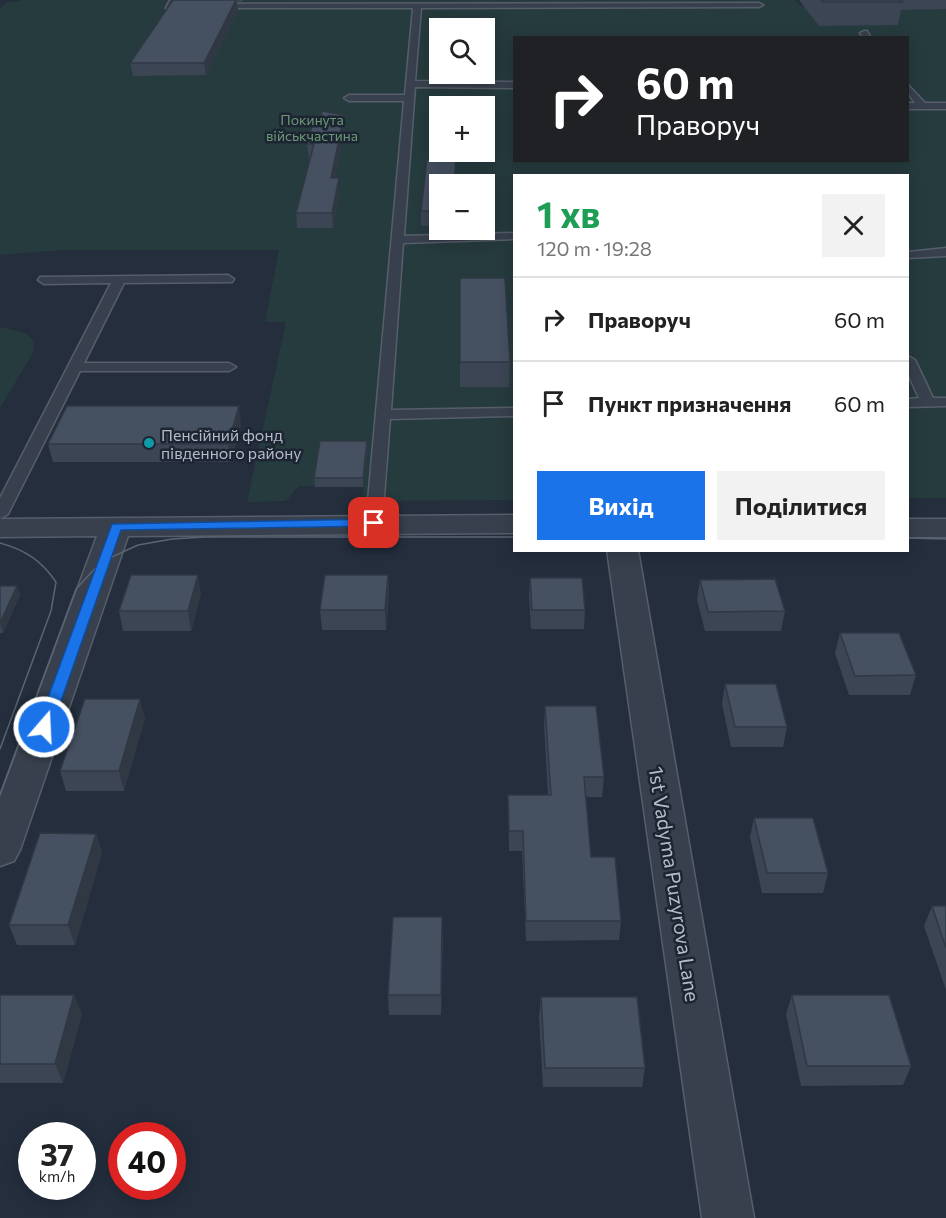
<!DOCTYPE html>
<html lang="uk">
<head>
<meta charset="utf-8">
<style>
  :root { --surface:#fff; --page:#f2f2f2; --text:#222; --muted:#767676; --line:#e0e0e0; --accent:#1a73e8 }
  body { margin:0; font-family:Commissioner,sans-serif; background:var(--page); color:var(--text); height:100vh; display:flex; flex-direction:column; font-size:22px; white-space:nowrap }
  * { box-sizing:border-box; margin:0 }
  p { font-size:20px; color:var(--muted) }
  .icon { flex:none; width:33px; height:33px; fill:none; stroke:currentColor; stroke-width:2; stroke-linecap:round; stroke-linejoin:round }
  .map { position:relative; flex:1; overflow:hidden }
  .side { position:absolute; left:513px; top:174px; width:396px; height:378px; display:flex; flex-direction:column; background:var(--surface); border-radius:0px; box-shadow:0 3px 15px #0003 }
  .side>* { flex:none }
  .top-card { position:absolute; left:513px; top:36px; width:396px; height:126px; border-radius:0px; box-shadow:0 3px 15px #0003; background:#202124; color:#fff; overflow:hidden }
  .buttons { position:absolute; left:429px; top:18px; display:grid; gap:12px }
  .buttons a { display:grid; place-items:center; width:66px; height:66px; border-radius:0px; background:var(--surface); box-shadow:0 3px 15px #0003; font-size:30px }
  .speed { position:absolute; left:18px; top:1122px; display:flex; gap:12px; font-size:30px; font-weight:700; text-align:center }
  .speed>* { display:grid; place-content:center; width:78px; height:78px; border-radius:50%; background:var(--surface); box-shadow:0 3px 15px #0003; line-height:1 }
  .speed small { font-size:15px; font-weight:400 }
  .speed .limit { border:9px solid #d22; background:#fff; color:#111 }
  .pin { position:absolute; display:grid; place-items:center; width:51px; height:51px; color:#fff; margin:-26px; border-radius:12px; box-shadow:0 3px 9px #0006 }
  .me { position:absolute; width:66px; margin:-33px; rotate:19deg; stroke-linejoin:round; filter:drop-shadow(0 0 4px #0008) }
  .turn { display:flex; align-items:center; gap:21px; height:126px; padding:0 24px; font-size:27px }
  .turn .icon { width:78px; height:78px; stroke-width:2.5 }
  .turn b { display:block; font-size:42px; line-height:51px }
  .round { display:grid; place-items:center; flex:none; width:63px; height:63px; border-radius:0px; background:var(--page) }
  .headline { display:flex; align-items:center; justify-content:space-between; height:102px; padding:0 24px }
  h1 { font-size:36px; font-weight:700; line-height:45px; color:#1e9e55 }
  .action { display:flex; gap:12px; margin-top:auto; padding:12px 24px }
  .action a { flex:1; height:69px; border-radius:0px; background:var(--accent); color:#fff; font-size:24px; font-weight:700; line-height:69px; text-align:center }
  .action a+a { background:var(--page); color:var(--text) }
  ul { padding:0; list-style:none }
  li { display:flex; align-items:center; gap:18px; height:84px; padding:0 24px; border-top:2px solid var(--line) }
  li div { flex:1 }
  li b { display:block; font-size:22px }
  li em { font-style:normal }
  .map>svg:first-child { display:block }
  .green { fill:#263b3e; fill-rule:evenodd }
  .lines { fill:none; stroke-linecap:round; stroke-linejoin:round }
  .service-casing { stroke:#565e6b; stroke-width:3 }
  .minor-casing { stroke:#565e6b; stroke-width:3 }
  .tertiary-casing { stroke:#565e6b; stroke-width:3 }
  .service { fill:#38404d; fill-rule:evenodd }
  .minor { fill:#38404d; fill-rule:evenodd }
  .tertiary { fill:#38404d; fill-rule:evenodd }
  .tram { stroke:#5a6474; stroke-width:1.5 }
  .wall { fill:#3b4553 }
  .shaded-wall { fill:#303844 }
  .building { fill:#455061; stroke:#303844; stroke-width:1.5 }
  .route { fill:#1a73e8; stroke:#114b97; stroke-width:1.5 }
  .culture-dot { fill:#0f9aa8; stroke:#1d2532; stroke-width:2 }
  .labels { text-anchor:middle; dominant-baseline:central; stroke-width:5; stroke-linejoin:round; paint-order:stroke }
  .far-park-label { font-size:14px; fill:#6b9976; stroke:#1d2532 }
  .poi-label { font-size:16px; fill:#b4bbc8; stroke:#1d2532; text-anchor:start }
  .near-street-label { font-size:20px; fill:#b4bbc8; stroke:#1d2532 }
</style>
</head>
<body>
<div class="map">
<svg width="946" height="1218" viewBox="0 0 946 1218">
  <rect width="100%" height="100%" fill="#242e3d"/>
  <!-- green -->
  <path class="green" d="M 23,0 L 795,0 L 800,5 L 933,5 L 946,9 L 946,498 L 908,498 L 908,176 L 514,176 L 514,500 L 364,501 L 363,487 L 299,486 L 286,501 L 247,502 L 286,322 L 265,322 L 279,250 L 62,250 L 0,255 L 0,9 L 6,3 ZM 440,28 L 484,28 L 484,74 L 440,74 ZM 514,38 L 908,38 L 908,160 L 514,160 ZM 440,106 L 484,106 L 484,152 L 440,152 ZM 440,184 L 484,184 L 484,230 L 440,230 Z
    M 0,327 L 26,333 L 34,342 L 33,353 L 0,408 Z"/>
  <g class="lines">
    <defs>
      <path id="service" d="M 170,0 L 178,0 L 175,4 L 759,3 L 763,5 L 759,7 L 421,8 L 415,81 L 514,82 L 514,88 L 415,87 L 404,236 L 514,233 L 514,239 L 403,243 L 391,410 L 514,408 L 514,416 L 390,419 L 382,523 L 374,528 L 366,523 L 404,101 L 349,101 L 344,98 L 349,95 L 405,95 L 413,8 L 166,8 Z
        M 864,31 L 867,31 L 871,38 L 863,38 L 860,33 Z
        M 908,85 L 925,103 L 946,103 L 946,109 L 908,109 L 908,103 L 915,103 L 908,93 Z
        M 946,248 L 946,256 L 908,258 L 908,252 Z
        M 228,275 L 234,279 L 232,282 L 124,283 L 84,363 L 229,363 L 236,367 L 229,371 L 80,371 L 8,514 L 0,519 L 0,498 L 111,283 L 44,284 L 38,280 L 40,277 Z
        M 908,356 L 915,360 L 933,398 L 946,398 L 946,406 L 908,407 L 908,399 L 919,398 L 908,374 Z"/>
      <path id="minor" d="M 607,550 L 638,550 L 754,1218 L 702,1218 Z"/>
      <path id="tertiary" d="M 514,515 L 514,533 L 128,536 L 20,850 L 14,861 L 0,866 L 0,796 L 97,536 L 0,537 L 0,519 Z
        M 908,519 L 946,519 L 946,537 L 908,537 Z"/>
    </defs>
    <!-- service casing -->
    <use href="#service" class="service-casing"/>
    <!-- minor casing -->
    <use href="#minor" class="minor-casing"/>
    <!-- tertiary casing -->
    <use href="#tertiary" class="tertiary-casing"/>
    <!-- service -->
    <use href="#service" class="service"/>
    <!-- minor -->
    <use href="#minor" class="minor"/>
    <!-- tertiary -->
    <use href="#tertiary" class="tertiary"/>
    <!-- tram -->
    <path class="tram" d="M 908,538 L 946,539
      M 0,543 C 25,550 41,560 56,582 L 51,611 L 0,749
      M 0,795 L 76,589 L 101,562 L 138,545 L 172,539 L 205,537 L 514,537"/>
  </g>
  <!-- wall -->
  <path class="wall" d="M 173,0 L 243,0 L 242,2 L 237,2 L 238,10 L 206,75 L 133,76 L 130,63 Z
    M 799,0 L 946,0 L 946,9 L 901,10 L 898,25 L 819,26 Z
    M 345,129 L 335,178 L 340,192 L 333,228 L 297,228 L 296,213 L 310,158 L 309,158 L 307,144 Z
    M 456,159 L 455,184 L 440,184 L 440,226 L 421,226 L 421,211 Z
    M 460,278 L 510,362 L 509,387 L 460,387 Z
    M 241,424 L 231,462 L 53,462 L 48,444 Z
    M 367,441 L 368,451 L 363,487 L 315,487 L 314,478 Z
    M 388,575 L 389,594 L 386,630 L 322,630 L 320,610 Z
    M 530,578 L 585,610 L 584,629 L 531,629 L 529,597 Z
    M 700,580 L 785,611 L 781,631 L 705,631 L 697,599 Z
    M 0,586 L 17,586 L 20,595 L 3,633 L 0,633 Z
    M 201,594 L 191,631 L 123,631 L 119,611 Z
    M 840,633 L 916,675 L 910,695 L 849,695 L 835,653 Z
    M 725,684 L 787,727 L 783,747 L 731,747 L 722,704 Z
    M 545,706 L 604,777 L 602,797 L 586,797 L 591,857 L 621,921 L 619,940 L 526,941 L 522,851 L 509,851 L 508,795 L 548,795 L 544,725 Z
    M 145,718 L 124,791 L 66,791 L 60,771 Z
    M 754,818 L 828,873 L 823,893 L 762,893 L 750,837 Z
    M 96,834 L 102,853 L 75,945 L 17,945 L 9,925 Z
    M 932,906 L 946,906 L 946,990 L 924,926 Z
    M 443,937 L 441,1015 L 389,1015 L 388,995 Z
    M 0,995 L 74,995 L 82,1014 L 63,1083 L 0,1083 Z
    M 792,995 L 911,1066 L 903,1085 L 801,1086 L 786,1014 Z
    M 541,997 L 645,1068 L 642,1087 L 543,1087 L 539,1017 Z"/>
  <!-- shaded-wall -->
  <path class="shaded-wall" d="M 236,0 L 238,10 L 206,75 L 204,63 Z
    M 344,115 L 345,129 L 332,192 L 331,178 Z
    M 456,159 L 455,184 L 454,184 Z
    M 339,178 L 340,192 L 333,228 L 332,213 Z
    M 239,406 L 241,424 L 231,462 L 228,444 Z
    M 367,441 L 368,451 L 363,487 L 363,478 Z
    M 198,575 L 201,594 L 191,631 L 188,611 Z
    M 388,575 L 389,594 L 386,630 L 385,610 Z
    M 17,586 L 20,595 L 3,633 L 0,623 Z
    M 140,699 L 145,718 L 124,791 L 119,771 Z
    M 96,834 L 102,853 L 75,945 L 68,925 Z
    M 442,917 L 443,937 L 441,1015 L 441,995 Z
    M 74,995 L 82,1014 L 63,1083 L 55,1064 Z"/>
  <!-- building -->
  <path class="building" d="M 173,0 L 236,0 L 204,63 L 130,63 Z
    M 821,0 L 900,0 L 903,2 L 823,2 Z
    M 322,111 L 344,115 L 331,178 L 339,178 L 332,213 L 296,213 L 314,144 L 307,144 L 315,115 L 321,115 Z
    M 427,159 L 456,159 L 454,184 L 440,184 L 440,211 L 421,211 Z
    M 460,278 L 505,278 L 510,362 L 460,362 Z
    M 67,406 L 239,406 L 228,444 L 48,444 Z
    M 320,441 L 367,441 L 363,478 L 314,478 Z
    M 131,575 L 198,575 L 188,611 L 119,611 Z
    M 325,575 L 388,575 L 385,610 L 320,610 Z
    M 530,578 L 582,578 L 585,610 L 532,610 Z
    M 775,579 L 785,611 L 708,612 L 700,580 Z
    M 0,586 L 17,586 L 0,623 Z
    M 840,633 L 899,633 L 916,675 L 855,676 Z
    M 725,684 L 776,684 L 787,727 L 735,727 Z
    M 85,699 L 140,699 L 119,771 L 60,771 Z
    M 545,706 L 596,706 L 604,777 L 584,777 L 591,857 L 615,857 L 621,921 L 526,921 L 523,831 L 509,831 L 508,795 L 551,795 Z
    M 754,818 L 813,818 L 828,873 L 767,873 Z
    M 40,833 L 96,834 L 68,925 L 9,925 Z
    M 932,906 L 946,906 L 946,948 Z
    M 393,917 L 442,917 L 441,995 L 388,995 Z
    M 0,995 L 74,995 L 55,1064 L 0,1064 Z
    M 792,995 L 889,995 L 911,1066 L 807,1066 Z
    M 541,997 L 637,997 L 645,1068 L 545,1068 Z"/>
  <!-- route -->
  <path class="route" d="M 374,519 L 380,523 L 378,526 L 121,530 L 52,727 L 50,730 L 39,730 L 37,727 L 112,524 Z"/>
  <!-- markers -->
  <circle class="culture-dot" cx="149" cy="443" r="6"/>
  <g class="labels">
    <!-- far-park labels -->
    <g class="far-park-label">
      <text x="312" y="119">Покинута<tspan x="312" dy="16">військчастина</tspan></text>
    </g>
    <!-- poi labels -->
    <g class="poi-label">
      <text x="161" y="434">Пенсійний фонд<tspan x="161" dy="18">південного району</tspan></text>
    </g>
    <!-- near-street labels -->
    <g class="near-street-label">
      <text transform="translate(675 884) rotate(81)">1st Vadyma Puzyrova Lane</text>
    </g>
  </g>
</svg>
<div class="buttons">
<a><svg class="icon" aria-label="search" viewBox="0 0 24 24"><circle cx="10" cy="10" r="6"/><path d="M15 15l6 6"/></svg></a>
<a>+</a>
<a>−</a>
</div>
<div class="speed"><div>37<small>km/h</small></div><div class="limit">40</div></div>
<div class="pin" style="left:374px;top:523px;background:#d93025"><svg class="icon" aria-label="arrive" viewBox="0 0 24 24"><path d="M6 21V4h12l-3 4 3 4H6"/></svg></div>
<svg class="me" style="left:44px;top:727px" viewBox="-20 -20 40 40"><circle r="17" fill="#1a73e8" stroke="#fff" stroke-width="3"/><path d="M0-11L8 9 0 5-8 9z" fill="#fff"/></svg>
<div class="top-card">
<div class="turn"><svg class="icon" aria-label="right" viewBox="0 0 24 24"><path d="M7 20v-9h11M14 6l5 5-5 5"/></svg><div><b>60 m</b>Праворуч</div></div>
</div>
<section class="side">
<div class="headline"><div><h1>1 хв</h1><p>120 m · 19:28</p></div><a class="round"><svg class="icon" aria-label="close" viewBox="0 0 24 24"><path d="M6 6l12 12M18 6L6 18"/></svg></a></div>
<ul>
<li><svg class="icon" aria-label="right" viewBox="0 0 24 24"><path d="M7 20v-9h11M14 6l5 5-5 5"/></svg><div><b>Праворуч</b></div><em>60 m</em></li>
<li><svg class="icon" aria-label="arrive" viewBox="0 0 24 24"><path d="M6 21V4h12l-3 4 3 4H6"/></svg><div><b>Пункт призначення</b></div><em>60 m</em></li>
</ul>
<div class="action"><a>Вихід</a><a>Поділитися</a></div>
</section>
</div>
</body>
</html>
